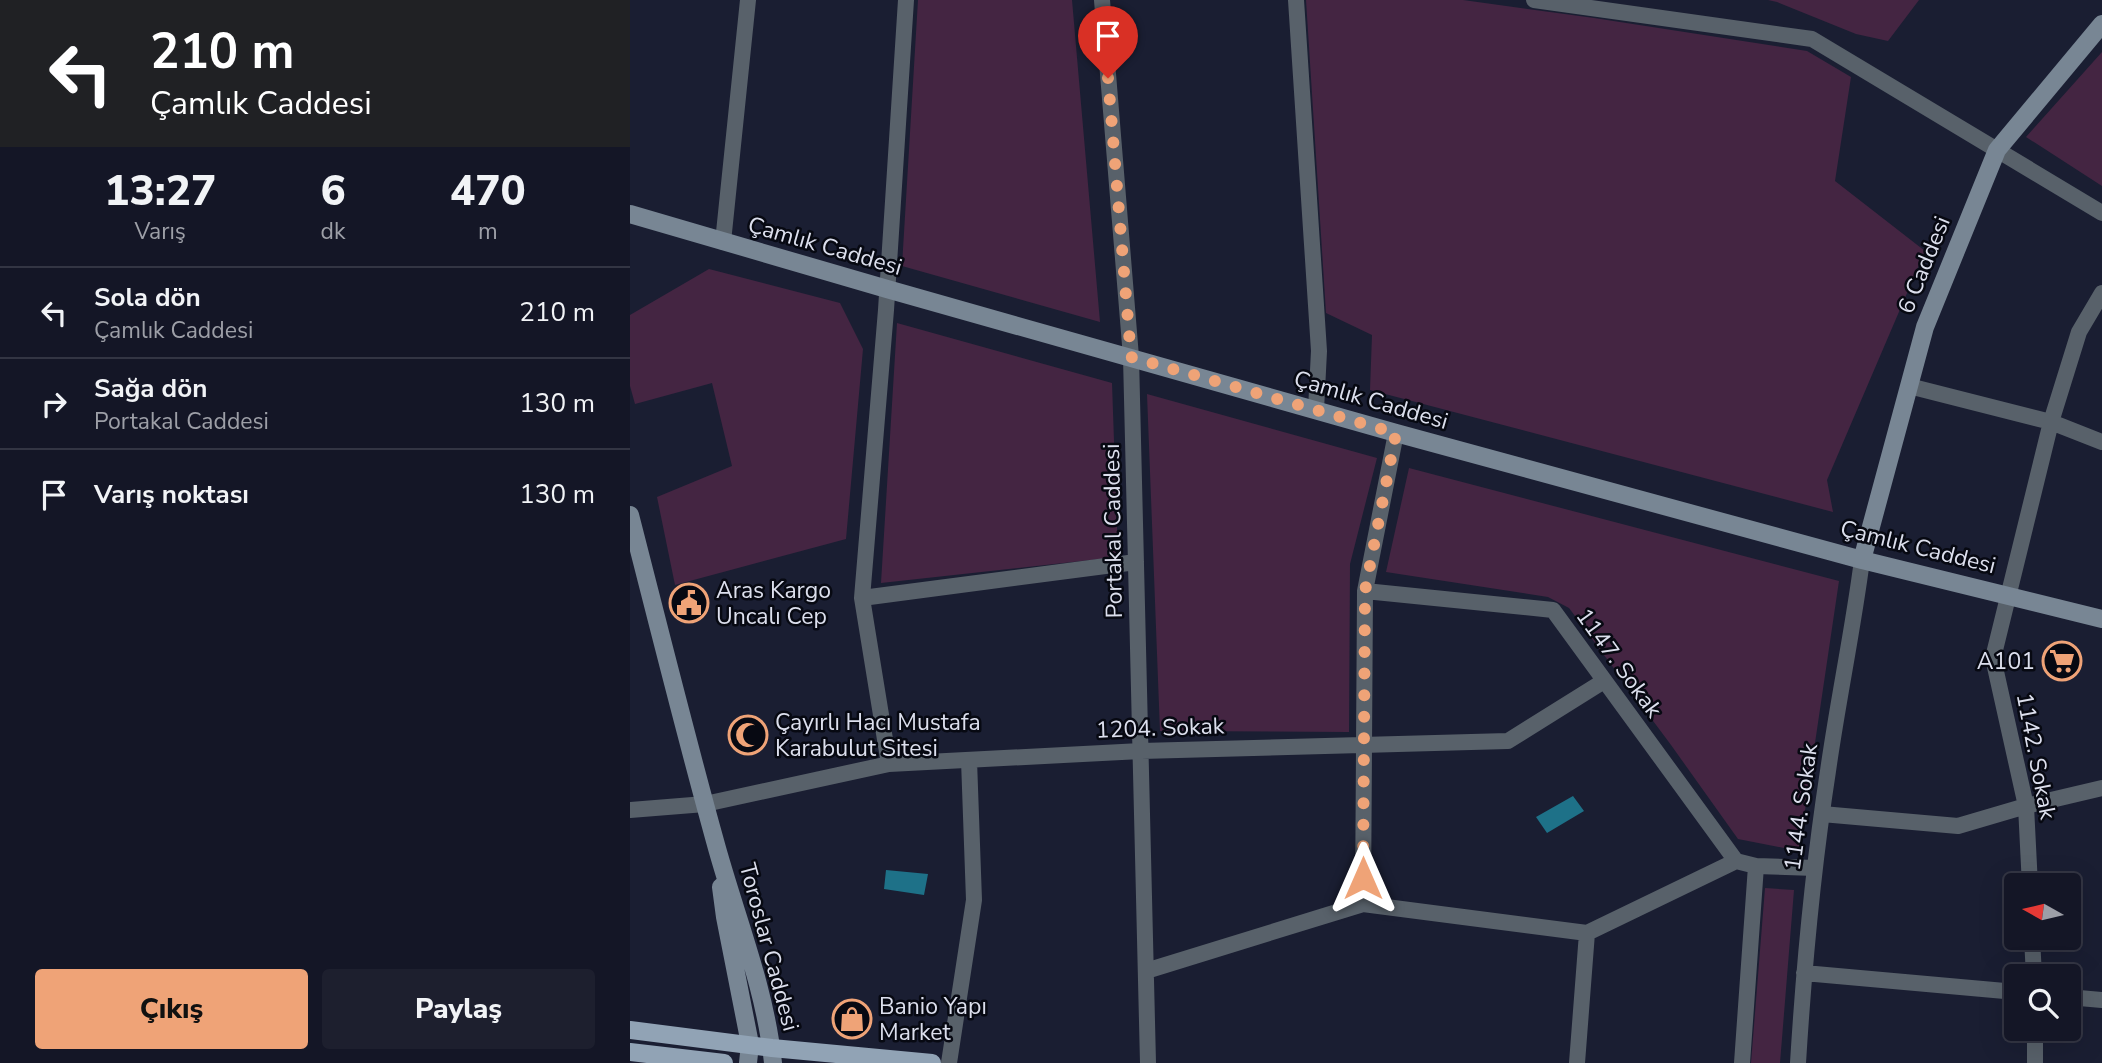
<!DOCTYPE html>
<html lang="tr">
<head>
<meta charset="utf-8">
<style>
  :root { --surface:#141626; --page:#1d1f2e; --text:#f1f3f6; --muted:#9d9fa7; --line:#333543; --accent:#efa377 }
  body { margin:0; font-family:"Nunito Sans",sans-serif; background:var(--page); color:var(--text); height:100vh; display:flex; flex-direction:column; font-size:26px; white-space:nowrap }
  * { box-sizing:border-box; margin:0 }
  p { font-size:23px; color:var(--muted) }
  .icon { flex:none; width:38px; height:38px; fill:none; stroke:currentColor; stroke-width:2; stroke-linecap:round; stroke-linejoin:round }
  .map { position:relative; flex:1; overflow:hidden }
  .drawer { display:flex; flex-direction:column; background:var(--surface); width:630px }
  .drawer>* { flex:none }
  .banner { background:#202124; color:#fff; overflow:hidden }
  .needle { width:46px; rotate:278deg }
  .controls { position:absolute; left:1374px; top:873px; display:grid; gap:14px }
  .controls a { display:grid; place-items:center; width:77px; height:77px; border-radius:7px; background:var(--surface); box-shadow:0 7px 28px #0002,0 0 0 2px var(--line); font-size:35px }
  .pin { position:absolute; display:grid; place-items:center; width:60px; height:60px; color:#fff; margin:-72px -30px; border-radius:50% 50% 50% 0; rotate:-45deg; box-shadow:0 0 7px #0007 }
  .pin .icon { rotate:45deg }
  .me { position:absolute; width:77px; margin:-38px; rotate:0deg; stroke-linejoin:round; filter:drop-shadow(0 0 5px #0008) }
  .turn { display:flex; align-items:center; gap:24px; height:147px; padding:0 35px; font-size:32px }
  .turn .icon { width:91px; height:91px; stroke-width:2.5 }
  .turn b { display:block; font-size:49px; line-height:60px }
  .eta { display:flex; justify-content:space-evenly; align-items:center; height:119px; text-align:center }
  .eta b { font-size:42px; font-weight:800; line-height:49px }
  .cta { display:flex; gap:14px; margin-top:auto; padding:14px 35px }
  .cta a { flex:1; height:80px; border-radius:7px; background:var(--accent); color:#111; font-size:28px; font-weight:800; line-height:80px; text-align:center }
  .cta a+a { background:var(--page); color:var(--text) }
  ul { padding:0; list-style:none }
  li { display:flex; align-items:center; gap:21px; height:91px; padding:0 35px; border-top:2px solid var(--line) }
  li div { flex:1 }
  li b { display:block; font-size:26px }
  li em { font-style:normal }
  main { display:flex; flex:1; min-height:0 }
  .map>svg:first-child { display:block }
  .green { fill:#442542 }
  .water { fill:#1e7188 }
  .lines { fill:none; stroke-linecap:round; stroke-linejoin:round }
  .street { stroke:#58616a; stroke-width:16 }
  .secondary { stroke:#788694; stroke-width:18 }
  .primary { stroke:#91a3b5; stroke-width:18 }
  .route { stroke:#efa377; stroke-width:12; stroke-dasharray:0 21.6 }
  .labels { text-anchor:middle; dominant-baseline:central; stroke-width:5; stroke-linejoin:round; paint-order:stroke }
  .street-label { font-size:23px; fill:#dcdfed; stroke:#070912 }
  .poi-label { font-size:23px; fill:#dcdfed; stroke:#070912; text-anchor:start }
</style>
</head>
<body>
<main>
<section class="drawer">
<div class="banner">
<div class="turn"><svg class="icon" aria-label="left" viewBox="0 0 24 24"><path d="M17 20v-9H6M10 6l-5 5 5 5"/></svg><div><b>210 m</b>Çamlık Caddesi</div></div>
</div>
<div class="eta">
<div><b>13:27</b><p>Varış</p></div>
<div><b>6</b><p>dk</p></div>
<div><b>470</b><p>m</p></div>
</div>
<ul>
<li><svg class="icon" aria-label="left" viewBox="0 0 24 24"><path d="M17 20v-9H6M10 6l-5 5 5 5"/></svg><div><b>Sola dön</b><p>Çamlık Caddesi</p></div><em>210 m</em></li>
<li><svg class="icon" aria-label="right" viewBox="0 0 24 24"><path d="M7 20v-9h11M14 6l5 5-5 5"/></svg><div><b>Sağa dön</b><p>Portakal Caddesi</p></div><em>130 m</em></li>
<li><svg class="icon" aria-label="arrive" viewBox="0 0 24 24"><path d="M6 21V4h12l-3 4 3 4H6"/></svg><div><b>Varış noktası</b></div><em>130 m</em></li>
</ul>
<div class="cta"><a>Çıkış</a><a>Paylaş</a></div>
</section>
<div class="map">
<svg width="1472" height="1063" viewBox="0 0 1472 1063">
  <rect width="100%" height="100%" fill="#1a1e32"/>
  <!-- green -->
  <path class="green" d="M 288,0 L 442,0 L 470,322 L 272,266 Z
    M 676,0 L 833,0 L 964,18 L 1177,51 L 1221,77 L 1205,181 L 1295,251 L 1197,480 L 1203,512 L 740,390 L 742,335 L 696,313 Z
    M 1138,0 L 1289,0 L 1258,41 L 1226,34 L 1147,2 Z
    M 1472,52 L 1472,186 L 1396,137 Z
    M 79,269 L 210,303 L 233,349 L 216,539 L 45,585 L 27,497 L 102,466 L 82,383 L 5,404 L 0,386 L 0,315 Z
    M 267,323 L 482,383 L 488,557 L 251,583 Z
    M 517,394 L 747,458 L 720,564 L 719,732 L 530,731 Z
    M 779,468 L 1209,581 L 1169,851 L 1108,839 L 1041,745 L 939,608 L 918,597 L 756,572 Z
    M 1135,888 L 1164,890 L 1150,1063 L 1121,1063 Z"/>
  <!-- water -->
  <path class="water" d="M 943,796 L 954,811 L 917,833 L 906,817 Z
    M 256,870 L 298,874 L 294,895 L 254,889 Z"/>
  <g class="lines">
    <!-- street -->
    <path class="street" d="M 472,0 L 501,357 L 518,1063
      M 666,0 L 689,351 L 686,410
      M 904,0 L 1182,39 L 1472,213
      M 93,242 L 118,0
      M 1279,386 L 1421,422 L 1472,442
      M 735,591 L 923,610 L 1106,861
      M 232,598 L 506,562
      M 259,764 L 232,598 L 256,310 L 276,0
      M 0,810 L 75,804 L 259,764 L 511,751 L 878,741 L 974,681
      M 1192,814 L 1328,826 L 1396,806 L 1472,788
      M 1400,886 L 1396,806 L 1363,658 L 1421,422 L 1449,332 L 1472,293
      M 733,904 L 735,591 L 766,433
      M 1402,938 L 1404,976
      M 516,971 L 733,904 L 957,933
      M 1174,973 L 1386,992
      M 1438,997 L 1472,1000
      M 1405,1029 L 1405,1063
      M 319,1063 L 344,900 L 339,760
      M 947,1063 L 957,933 L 1106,861 L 1126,866 L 1185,868
      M 1112,1063 L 1126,866
      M 1168,1063 C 1174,965 1183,868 1198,771 C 1208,700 1223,630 1232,560"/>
    <!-- secondary -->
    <path class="secondary" d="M 0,214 L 257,289 L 766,433 L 1232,560 L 1472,619
      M 0,515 C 28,624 55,733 85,841 C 105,915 135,986 143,1063
      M 1232,560 L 1295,327 L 1367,150 L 1472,24
      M 91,887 L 95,917 L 120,1044 L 118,1063"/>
    <!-- primary -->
    <path class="primary" d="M 0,1030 L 142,1048 L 302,1063
      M 0,1052 L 94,1063"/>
  </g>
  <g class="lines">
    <!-- route -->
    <path class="route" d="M 478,78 L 501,357 L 766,433 L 735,591 L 733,878"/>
  </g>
  <!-- icons -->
  <defs>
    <symbol id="civic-ring" viewBox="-11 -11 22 22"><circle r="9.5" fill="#070912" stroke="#efa377" stroke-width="1.5"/><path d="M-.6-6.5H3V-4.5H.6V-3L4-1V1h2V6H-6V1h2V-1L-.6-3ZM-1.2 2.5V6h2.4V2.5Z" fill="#efa377"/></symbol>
    <symbol id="supermarket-ring" viewBox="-11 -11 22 22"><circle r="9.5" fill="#070912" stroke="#efa377" stroke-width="1.5"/><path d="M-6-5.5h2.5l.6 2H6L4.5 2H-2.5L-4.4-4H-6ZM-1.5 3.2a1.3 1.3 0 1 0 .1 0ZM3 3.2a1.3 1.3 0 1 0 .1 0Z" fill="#efa377"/></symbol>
    <symbol id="mosque-ring" viewBox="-11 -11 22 22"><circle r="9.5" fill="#070912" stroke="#efa377" stroke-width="1.5"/><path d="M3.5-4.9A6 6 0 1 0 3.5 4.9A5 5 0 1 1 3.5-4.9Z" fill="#efa377"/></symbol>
    <symbol id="shop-ring" viewBox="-11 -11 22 22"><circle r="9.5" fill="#070912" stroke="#efa377" stroke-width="1.5"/><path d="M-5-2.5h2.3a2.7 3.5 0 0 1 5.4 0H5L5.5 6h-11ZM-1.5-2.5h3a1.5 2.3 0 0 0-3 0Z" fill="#efa377"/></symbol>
  </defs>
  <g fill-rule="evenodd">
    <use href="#civic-ring" x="37" y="581" width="44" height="44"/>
    <use href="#supermarket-ring" x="1410" y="639" width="44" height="44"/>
    <use href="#mosque-ring" x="96" y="713" width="44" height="44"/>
    <use href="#shop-ring" x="200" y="997" width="44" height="44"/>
  </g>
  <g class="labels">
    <!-- street labels -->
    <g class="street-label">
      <text transform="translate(195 246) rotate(16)">Çamlık Caddesi</text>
      <text transform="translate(1294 265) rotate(-68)">6 Caddesi</text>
      <text transform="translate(741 400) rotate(16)">Çamlık Caddesi</text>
      <text transform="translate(483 531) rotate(-91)">Portakal Caddesi</text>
      <text transform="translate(1288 547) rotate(14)">Çamlık Caddesi</text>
      <text transform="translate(989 663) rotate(54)">1147. Sokak</text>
      <text transform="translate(530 728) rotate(-2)">1204. Sokak</text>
      <text transform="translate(1406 756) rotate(79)">1142. Sokak</text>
      <text transform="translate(1171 807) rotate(-82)">1144. Sokak</text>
      <text transform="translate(139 947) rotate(75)">Toroslar Caddesi</text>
    </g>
    <!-- poi labels -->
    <g class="poi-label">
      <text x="86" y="590">Aras Kargo<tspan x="86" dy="26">Uncalı Cep</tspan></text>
      <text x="1405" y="661" text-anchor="end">A101</text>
      <text x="145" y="722">Çayırlı Hacı Mustafa<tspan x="145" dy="26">Karabulut Sitesi</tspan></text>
      <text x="249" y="1006">Banio Yapı<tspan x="249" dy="26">Market</tspan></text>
    </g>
  </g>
</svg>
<div class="controls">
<a><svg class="needle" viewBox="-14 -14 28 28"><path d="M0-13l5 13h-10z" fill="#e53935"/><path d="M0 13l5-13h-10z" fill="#9d9fa7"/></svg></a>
<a><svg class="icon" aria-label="search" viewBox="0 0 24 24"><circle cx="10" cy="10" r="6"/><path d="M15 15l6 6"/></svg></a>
</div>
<div class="pin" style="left:478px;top:78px;background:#d93025"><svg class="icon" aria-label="arrive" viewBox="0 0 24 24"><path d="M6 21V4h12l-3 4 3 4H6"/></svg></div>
<svg class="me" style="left:733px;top:878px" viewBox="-20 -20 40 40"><path d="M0-17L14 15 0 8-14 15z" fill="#efa377" stroke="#fff" stroke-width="4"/></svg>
</div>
</main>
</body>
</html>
